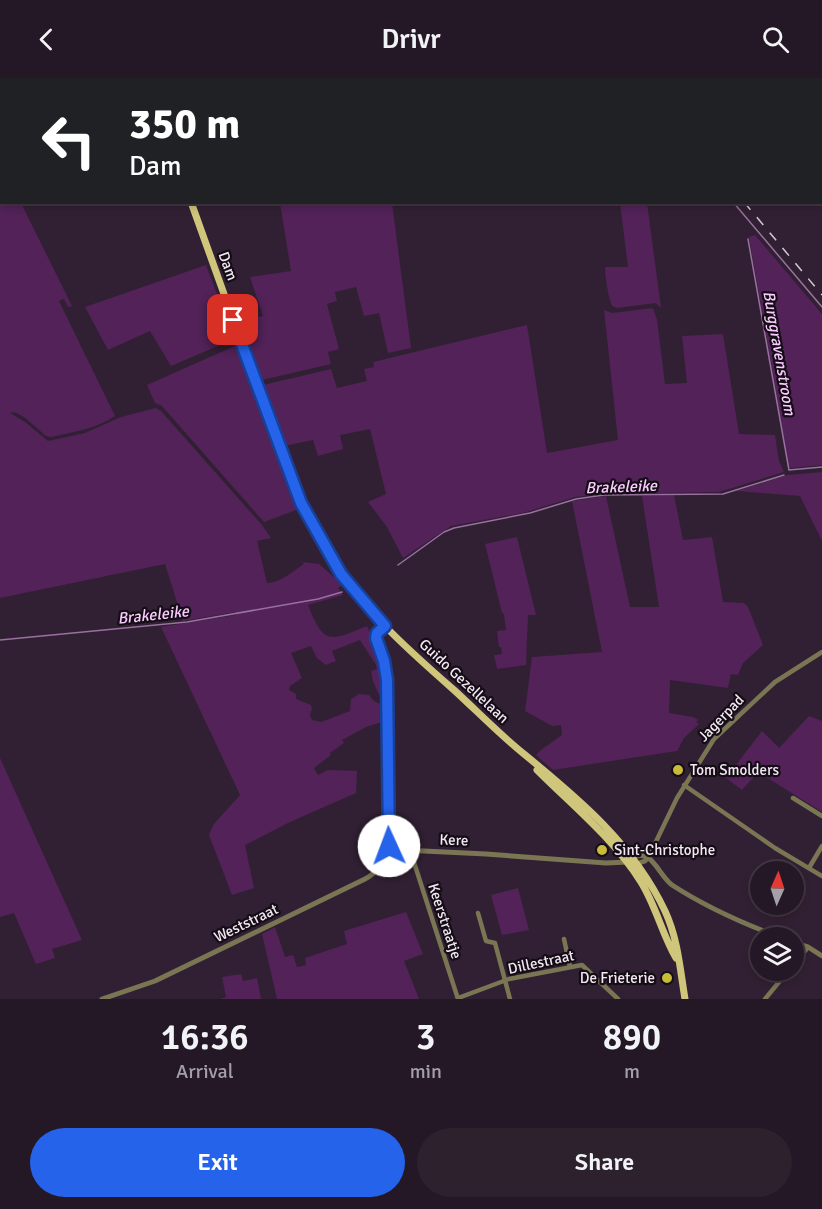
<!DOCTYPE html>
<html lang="en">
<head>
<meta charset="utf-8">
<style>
  :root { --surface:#251826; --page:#2d212e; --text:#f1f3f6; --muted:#a3a0a7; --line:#423743; --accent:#2563eb }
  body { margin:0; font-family:Signika,sans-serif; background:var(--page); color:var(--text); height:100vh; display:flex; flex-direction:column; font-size:22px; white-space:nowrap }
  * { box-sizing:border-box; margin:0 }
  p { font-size:20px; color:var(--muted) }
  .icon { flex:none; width:33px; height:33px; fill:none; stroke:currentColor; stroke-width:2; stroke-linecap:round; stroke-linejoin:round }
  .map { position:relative; height:921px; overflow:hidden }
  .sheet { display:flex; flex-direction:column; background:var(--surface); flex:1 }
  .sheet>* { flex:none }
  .top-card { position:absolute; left:0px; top:0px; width:822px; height:126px; box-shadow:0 3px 9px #0003,0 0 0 2px var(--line); background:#202124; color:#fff; overflow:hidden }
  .needle { width:39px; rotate:3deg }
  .controls { position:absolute; left:750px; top:783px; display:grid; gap:12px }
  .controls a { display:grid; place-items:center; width:54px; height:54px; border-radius:50%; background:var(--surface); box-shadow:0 3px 9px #0003,0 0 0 2px var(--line); font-size:30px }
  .pin { position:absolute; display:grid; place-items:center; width:51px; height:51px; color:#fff; margin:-26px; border-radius:12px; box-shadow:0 3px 9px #0006 }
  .me { position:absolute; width:66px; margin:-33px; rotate:358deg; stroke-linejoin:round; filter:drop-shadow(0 0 4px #0008) }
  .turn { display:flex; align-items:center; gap:21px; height:126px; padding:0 30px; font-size:27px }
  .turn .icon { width:78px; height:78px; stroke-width:2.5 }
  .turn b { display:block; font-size:42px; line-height:51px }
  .eta { display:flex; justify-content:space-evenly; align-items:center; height:102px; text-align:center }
  .eta b { font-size:36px; font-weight:600; line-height:42px }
  .button { display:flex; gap:12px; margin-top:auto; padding:12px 30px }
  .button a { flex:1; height:69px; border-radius:36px; background:var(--accent); color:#fff; font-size:24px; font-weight:600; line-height:69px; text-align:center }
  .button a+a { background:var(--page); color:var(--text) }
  header { display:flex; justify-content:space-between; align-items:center; height:78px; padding:0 30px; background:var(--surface); font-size:27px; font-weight:600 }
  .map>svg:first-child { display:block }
  .green { fill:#522258 }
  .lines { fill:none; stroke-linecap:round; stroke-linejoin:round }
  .stream { stroke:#99719f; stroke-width:1.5 }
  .minor { stroke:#7a7653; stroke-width:4.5 }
  .tertiary { stroke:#7a7653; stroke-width:5 }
  .primary { stroke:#cfc57b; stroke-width:7 }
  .rail { stroke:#d5c8d6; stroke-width:1.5; stroke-dasharray:10 10; stroke-linecap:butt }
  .route-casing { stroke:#184099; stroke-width:15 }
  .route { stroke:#2563eb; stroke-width:10 }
  .poi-dot { fill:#caba39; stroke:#140d15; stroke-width:2 }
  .labels { text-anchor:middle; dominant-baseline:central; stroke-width:4.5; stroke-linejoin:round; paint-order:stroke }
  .street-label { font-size:15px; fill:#f3e7f4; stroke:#140d15 }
  .poi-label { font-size:15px; fill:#f3e7f4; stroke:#140d15; text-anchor:start }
  .water-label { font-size:16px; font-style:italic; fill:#facbff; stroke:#140d15 }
</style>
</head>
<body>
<header><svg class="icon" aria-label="back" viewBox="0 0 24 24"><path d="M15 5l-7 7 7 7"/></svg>Drivr<svg class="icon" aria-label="search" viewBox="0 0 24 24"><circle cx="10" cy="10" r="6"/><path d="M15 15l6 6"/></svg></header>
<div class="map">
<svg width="822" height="921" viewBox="0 0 822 921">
  <rect width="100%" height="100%" fill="#312033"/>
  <!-- green -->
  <path class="green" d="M 0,81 L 2,124 L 21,125 L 72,228 L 68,229 L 64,221 L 59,223 L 115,338 C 96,351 73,354 51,359 L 46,358 L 24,339 L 14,334 L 10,335 L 25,344 L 48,363 L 85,355 L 121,339 L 156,330 L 161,333 L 262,447 L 271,460 L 257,463 L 267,505 C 280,505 293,493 304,486 L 302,484 L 319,486 L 343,507 L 338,510 L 343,517 L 308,527 C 324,568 330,563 367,548 L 379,574 L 385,617 L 379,617 L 373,603 L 371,593 L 377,591 L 376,587 L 360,562 L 332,573 L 336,583 L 326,587 L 317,580 L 311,568 L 291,575 L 302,600 L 290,608 L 289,612 L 296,616 L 296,621 L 311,627 L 312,631 L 310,637 L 312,642 L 321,644 L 350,633 L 351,621 L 359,616 L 369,617 L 374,623 L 384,628 L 385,643 L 366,649 L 342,662 L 344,665 L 330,675 L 331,677 L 314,690 L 318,697 L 328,692 L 357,693 L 356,715 L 290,744 L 245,767 L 254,810 L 232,817 L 209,757 L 213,747 L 240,717 L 161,549 L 236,537 L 236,534 L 183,543 L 165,486 L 0,520 Z
    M 280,125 L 392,125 L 411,270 L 388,275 L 379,235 L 364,238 L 356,209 L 335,214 L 337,223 L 327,226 L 339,271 L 328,274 L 331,286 L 262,302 L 240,242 L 263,238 L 250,199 L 291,193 Z
    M 620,125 L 647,125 L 661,230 L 656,225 L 617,230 L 612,228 C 608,218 605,199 605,189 L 628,189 Z
    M 755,157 L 822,236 L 822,387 L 791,390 L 789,388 L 749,159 Z
    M 206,187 L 234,261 L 171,288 L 150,253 L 108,272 L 85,229 Z
    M 653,230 L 657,242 L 665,306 L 687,305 L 682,258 L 723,256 L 739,356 L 775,357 L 779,383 L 784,394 L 719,414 L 601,416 L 575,419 L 523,435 L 451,448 L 403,480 L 387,449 L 368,424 L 386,416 L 370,351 L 340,357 L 343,371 L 318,378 L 313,362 L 284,368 L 263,307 L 331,291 L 337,310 L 367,303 L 364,291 L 374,289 L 373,284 L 527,247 L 547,375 L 618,362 L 604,232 L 612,235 Z
    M 237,267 L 296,432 L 264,444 L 162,328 L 155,325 L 147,307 Z
    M 822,394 L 822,463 L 800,418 L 737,413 L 787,397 Z
    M 674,417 L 683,462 L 712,459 L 723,524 L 744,525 L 748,529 L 763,567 L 743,585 L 738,597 L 731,596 L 728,610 L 670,602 L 669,635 L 693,639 L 698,642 L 696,644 L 699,646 L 684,660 L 677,673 L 553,692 L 536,677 L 541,672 L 562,657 L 561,647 L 552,648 L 525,633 L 532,579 L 602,574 L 572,423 L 606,418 L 630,529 L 659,529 L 642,418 Z
    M 517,459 L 536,537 L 528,537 L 526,587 L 497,591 L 494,577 L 502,576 L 501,569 L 499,569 L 497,553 L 506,552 L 504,536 L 502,535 L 485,466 Z
    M 809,638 L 822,643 L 822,734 L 758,694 L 742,712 L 726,700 L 762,653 L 779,670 Z
    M 0,680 L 82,862 L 52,871 L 55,880 L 36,886 L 14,835 L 0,839 Z
    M 518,810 L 529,852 L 502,857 L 491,817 Z
    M 406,834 L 423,876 L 404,883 L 419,921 L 277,921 L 262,856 L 275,849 L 285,879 L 293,877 L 297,889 L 306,887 L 305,880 L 347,866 L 344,853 Z
    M 241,896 L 243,903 L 257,900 L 261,921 L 220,921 L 226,919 L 222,899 Z"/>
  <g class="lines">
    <!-- stream -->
    <path class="stream" d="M 628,0 L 629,2
      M 733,124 L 822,229
      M 748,161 L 789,392 L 822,389
      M 398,487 L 444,454 L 454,450 L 530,435 L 576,421 L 604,417 L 723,416 L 784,397
      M 0,562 L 187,544 L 318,521 L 342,514"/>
    <!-- minor -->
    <path class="minor" d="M 385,548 L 377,555 L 376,560 L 384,583 L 387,602 L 388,754 L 390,773 L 393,778
      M 684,707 L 775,770 L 822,798
      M 793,720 L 822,738
      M 410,772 L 458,921
      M 649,778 L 677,720 L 714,661 L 775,604 L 822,574
      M 809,790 L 822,768
      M 478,835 L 486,863 L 495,865 L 510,921
      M 564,861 L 570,889
      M 794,887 L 808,869
      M 458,920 L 509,901 L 582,887 L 618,921
      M 765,921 L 789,892"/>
    <!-- tertiary -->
    <path class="tertiary" d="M 631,781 C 651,767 658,797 672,807 C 706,829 744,846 782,860
      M 636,786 L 645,783 L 649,778
      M 794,864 L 808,869 L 822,878
      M 102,921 L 155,903 L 365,801 C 379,794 388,778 403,772 L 486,776 L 606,785 L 627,784"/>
    <!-- primary -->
    <path class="primary" d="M 150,0 L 150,2
      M 191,124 L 285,386 C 310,447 339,498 384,547 C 406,570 430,591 454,612 C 477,633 499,656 524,676 C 579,721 634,767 665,833 C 678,861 680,891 685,921
      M 537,692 C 573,728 613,760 641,804 C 656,828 662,856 676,880"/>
    <!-- rail -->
    <path class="rail" d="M 638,0 L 639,2
      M 744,124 L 822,217"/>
  </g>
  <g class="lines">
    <defs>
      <path id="route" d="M 233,242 L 301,425 L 341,496 L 385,548 L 377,555 L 376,560 L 384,583 L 387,602 L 389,768"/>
    </defs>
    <!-- route casing -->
    <use href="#route" class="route-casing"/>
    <!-- route -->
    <use href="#route" class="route"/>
  </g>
  <!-- markers -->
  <g class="poi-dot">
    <circle cx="678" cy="692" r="6"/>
    <circle cx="602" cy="772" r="6"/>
    <circle cx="667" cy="900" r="6"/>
  </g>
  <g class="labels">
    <!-- street labels -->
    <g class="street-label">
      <text transform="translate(228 188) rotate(70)">Dam</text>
      <text transform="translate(464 603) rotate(43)">Guido Gezellelaan</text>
      <text transform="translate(721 640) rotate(-46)">Jagerpad</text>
      <text transform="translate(454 762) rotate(2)">Kere</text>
      <text transform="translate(445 843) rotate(72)">Keerstraatje</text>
      <text transform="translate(246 845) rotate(-26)">Weststraat</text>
      <text transform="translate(541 884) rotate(-12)">Dillestraat</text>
    </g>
    <!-- poi labels -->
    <g class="poi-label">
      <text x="690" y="692">Tom Smolders</text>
      <text x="614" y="772">Sint-Christophe</text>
      <text x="655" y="900" text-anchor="end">De Frieterie</text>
    </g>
    <!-- water labels -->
    <g class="water-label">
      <text transform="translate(779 275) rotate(80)">Burggravenstroom</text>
      <text transform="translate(621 409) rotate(-2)">Brakeleike</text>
      <text transform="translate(153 537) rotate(-6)">Brakeleike</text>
    </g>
  </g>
</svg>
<div class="controls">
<a><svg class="needle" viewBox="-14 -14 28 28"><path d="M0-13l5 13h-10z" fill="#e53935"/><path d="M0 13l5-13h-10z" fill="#a3a0a7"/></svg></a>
<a><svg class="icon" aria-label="layers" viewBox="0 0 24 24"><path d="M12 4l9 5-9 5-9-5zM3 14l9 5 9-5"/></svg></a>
</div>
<div class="pin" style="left:233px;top:242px;background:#d93025"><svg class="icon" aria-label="arrive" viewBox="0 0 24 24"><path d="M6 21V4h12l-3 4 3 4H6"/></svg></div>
<svg class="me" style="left:389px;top:768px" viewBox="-20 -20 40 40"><circle r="19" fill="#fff"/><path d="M0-13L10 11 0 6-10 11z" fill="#2563eb"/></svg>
<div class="top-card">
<div class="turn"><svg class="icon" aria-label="left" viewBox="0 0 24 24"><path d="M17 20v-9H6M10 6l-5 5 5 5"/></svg><div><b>350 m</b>Dam</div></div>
</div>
</div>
<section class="sheet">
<div class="eta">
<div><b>16:36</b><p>Arrival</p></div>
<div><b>3</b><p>min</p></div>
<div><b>890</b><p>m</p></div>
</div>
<div class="button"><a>Exit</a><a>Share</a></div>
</section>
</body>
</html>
